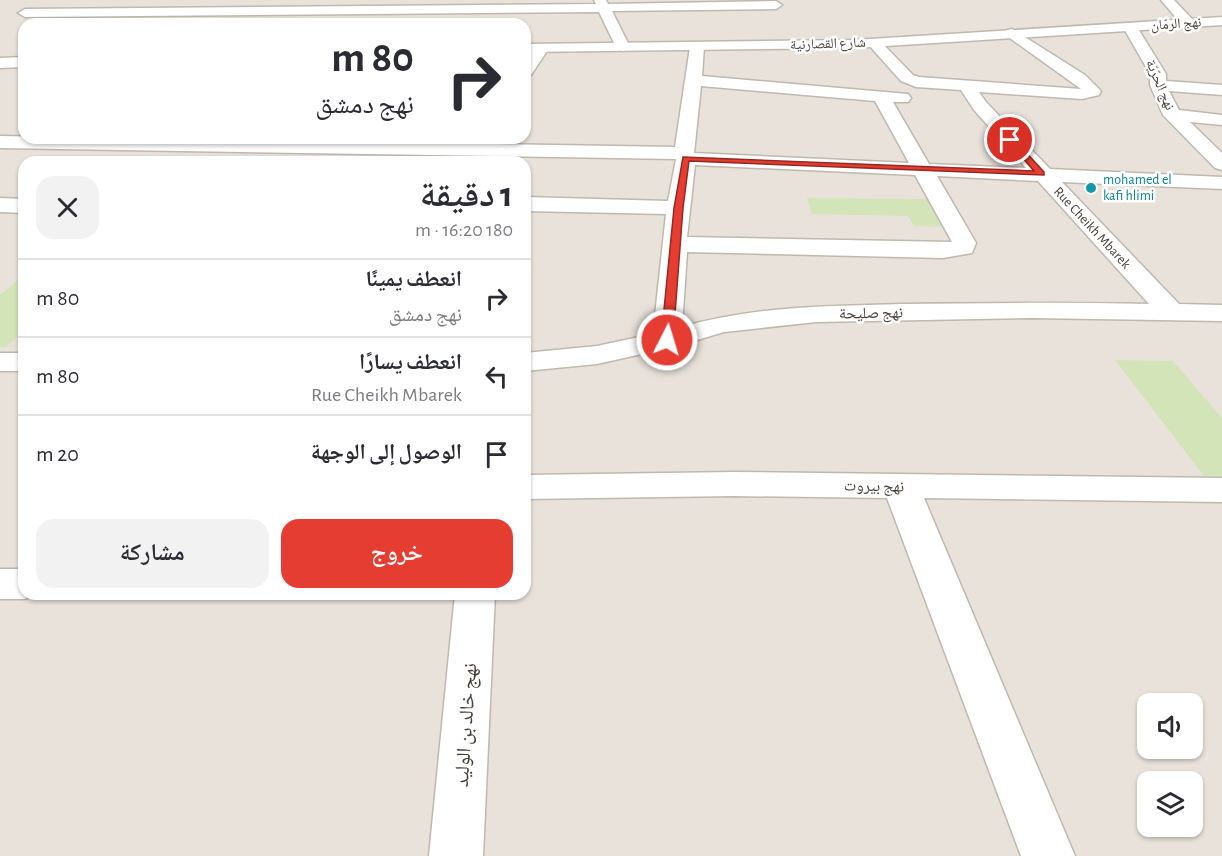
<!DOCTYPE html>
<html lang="ar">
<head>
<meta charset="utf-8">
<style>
  :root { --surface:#fff; --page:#f2f2f3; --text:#2b2b33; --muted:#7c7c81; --line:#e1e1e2; --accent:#e53d32 }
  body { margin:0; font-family:"Alegreya Sans","Noto Naskh Arabic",sans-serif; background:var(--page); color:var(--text); direction:rtl; height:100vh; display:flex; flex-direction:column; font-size:22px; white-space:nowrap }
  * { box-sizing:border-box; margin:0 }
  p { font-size:20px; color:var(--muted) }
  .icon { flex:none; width:33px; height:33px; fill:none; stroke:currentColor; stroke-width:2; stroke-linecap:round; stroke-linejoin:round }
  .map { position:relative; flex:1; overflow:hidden; direction:ltr }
  .sheet { position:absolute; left:18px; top:156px; width:513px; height:444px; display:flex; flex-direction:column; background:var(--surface); border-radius:18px; box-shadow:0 2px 4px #0004; direction:rtl }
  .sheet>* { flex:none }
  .top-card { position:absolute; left:18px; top:18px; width:513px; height:126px; border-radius:18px; box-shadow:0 2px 4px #0004; direction:rtl; background:#fff; color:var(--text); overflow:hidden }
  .fabs { position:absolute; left:1137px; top:693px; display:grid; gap:12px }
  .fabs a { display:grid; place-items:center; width:66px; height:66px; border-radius:12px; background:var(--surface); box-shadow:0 2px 4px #0004; font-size:30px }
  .pin { position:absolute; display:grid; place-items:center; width:51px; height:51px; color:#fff; margin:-26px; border:3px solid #fff; border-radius:50%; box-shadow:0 2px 6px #0007 }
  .me { position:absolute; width:66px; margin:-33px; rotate:5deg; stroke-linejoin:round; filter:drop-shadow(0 0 4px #0008) }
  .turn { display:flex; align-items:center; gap:21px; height:126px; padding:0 18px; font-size:27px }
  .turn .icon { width:78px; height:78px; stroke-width:2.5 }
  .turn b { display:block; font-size:42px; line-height:51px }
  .round { display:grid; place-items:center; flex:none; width:63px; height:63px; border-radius:18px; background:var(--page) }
  .summary { display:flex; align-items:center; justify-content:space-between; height:102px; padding:0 18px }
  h1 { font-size:36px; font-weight:600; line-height:45px }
  .primary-button { display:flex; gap:12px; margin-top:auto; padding:12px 18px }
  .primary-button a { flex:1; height:69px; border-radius:18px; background:var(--accent); color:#fff; font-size:24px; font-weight:600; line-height:69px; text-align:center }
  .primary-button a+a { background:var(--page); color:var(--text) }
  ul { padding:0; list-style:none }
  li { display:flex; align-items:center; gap:18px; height:78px; padding:0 18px; border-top:2px solid var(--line) }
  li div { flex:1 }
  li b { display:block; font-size:22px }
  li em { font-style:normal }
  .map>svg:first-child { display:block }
  .residential { fill:#e8e2da; fill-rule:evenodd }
  .green { fill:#d4e4b9 }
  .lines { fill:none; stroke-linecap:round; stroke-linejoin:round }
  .minor-casing { stroke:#bfb8af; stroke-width:3 }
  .tertiary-casing { stroke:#bfb8af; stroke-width:3 }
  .minor { fill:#fff; fill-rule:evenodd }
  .tertiary { fill:#fff; fill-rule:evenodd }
  .route { fill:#e53d32; stroke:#952820; stroke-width:1.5 }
  .culture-dot { fill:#0f9aa8; stroke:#fff; stroke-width:2 }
  .labels { text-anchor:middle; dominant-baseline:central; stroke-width:5; stroke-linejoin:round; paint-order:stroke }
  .far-street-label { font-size:14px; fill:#48413a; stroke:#fff }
  .far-culture-label { font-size:14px; fill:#0d838f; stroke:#fff; text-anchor:start }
  .street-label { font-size:16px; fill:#48413a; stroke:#fff }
  .near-street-label { font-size:20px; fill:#48413a; stroke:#fff }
</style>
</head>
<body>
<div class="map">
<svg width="1222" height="856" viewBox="0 0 1222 856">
  <rect width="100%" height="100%" fill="#f4f1ec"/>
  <!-- residential -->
  <path class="residential" d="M 0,0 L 1222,0 L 1222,856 L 0,856 ZM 24,24 L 525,24 L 525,138 L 24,138 ZM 24,162 L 525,162 L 525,594 L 24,594 ZM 1148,704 L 1192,704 L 1192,748 L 1148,748 ZM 1148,782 L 1192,782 L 1192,826 L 1148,826 Z"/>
  <!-- green -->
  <path class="green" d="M 807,198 L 934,199 L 949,227 L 914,226 L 908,216 L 812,214 Z
    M 19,279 L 24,279 L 24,331 L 6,347 L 0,347 L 0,295 Z
    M 1115,360 L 1173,361 L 1222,418 L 1222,476 L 1204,476 Z"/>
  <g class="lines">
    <defs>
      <path id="minor" d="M 594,0 L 606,0 L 608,4 L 776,1 L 782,5 L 776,9 L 612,11 L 630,47 L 623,51 L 616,47 L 599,12 L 25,17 L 18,13 L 25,9 L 596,4 Z
        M 1161,0 L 1174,0 L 1193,20 L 1195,23 L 1193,26 L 1183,26 Z
        M 1130,23 L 1137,27 L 1166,74 L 1166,81 L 1222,85 L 1222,95 L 1169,91 L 1179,110 L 1222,115 L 1222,125 L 1190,122 L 1222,153 L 1222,170 L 1215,168 L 1163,115 L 1150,85 L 1150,74 L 1123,27 Z
        M 1012,29 L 1085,75 L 1101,91 L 1099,95 L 1082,99 L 979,92 L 986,102 L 1050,169 L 1222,177 L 1222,189 L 1062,182 L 1179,304 L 1222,305 L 1222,321 L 1032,318 L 816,322 L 724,332 L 677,346 L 597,364 L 525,371 L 525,353 L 597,346 L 653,334 L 666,214 L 525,211 L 525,197 L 668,201 L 676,159 L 0,148 L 0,136 L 675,147 L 690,47 L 697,43 L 704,47 L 702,76 L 908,94 L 911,98 L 908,102 L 893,102 L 929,164 L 1026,168 L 974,110 L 961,90 L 916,87 L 901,81 L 867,43 L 869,40 L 879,40 L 913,75 L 919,77 L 1081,89 L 1007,36 L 1005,33 L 1007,30 ZM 701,86 L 875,101 L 909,163 L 694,153 ZM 695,165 L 915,175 L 952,242 L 687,237 ZM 937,176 L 1038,181 L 1149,304 C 1067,302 985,303 903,304 C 829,306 754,306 682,327 L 687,252 L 943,258 L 972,253 L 976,243 Z
        M 542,44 L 549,48 L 531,75 L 525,77 C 525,64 527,47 542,44 Z
        M 0,198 L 24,199 L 24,213 L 0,212 Z
        M 0,353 L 24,353 L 24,371 L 0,371 Z
        M 734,472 L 1222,478 L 1222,502 L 924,498 L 1075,856 L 1021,856 L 887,498 L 734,496 L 525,499 L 525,475 Z
        M 0,569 L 24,569 L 24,594 L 38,595 L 24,599 L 0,599 Z
        M 455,594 L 495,594 L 483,856 L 429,856 Z"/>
      <path id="tertiary" d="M 1222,17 L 1222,25 L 854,48 L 525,52 L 525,44 L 854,40 Z
        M 24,57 L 24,67 L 0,68 L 0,58 Z"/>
    </defs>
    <!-- minor casing -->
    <use href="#minor" class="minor-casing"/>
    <!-- tertiary casing -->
    <use href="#tertiary" class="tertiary-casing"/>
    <!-- minor -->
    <use href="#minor" class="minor"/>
    <!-- tertiary -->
    <use href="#tertiary" class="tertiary"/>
  </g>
  <!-- route -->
  <path class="route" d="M 1008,138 L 1013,138 L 1044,172 L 1044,175 L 689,161 L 683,208 L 673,340 L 667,343 L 661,340 L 674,208 L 683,157 L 1034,171 L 1008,141 Z"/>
  <!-- markers -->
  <circle class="culture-dot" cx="1091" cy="188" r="6"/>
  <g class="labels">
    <!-- far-street labels -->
    <g class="far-street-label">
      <text transform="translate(1176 24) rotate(-4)">نهج الرمّان</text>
      <text transform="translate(828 44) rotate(-2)">شارع القصارنية</text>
      <text transform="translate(1160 85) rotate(67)">نهج الحرّيّة</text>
      <text transform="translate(1092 228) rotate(47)">Rue Cheikh Mbarek</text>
    </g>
    <!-- far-culture labels -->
    <g class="far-culture-label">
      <text x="1103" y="180">mohamed el<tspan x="1103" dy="16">kafi hlimi</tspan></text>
    </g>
    <!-- street labels -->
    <g class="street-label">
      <text transform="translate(871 313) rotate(-1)">نهج صليحة</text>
      <text transform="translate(874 486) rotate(1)">نهج بيروت</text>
    </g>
    <!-- near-street labels -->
    <g class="near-street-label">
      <text transform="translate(466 725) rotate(-86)">نهج خالد بن الوليد</text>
    </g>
  </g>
</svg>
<div class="fabs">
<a><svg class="icon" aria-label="sound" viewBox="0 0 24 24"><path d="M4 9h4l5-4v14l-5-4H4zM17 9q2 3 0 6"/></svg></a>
<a><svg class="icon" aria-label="layers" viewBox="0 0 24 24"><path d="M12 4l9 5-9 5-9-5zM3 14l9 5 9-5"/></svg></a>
</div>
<div class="pin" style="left:1010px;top:140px;background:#d93025"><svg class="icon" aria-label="arrive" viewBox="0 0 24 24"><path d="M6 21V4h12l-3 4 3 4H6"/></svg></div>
<svg class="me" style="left:667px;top:340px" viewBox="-20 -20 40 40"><circle r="17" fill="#e53d32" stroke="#fff" stroke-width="3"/><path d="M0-11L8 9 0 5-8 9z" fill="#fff"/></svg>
<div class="top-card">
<div class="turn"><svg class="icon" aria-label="right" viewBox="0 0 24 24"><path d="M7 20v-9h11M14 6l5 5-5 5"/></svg><div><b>80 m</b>نهج دمشق</div></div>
</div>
<section class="sheet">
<div class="summary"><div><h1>1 دقيقة</h1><p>180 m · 16:20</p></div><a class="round"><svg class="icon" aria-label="close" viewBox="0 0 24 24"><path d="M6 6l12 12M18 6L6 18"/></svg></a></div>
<ul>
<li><svg class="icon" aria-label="right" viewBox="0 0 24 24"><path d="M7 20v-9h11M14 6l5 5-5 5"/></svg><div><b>انعطف يمينًا</b><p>نهج دمشق</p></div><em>80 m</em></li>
<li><svg class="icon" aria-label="left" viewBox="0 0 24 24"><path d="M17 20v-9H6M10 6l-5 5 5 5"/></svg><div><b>انعطف يسارًا</b><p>Rue Cheikh Mbarek</p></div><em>80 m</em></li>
<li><svg class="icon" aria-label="arrive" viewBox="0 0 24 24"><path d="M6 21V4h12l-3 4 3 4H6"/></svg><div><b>الوصول إلى الوجهة</b></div><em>20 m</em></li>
</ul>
<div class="primary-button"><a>خروج</a><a>مشاركة</a></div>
</section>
</div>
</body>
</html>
